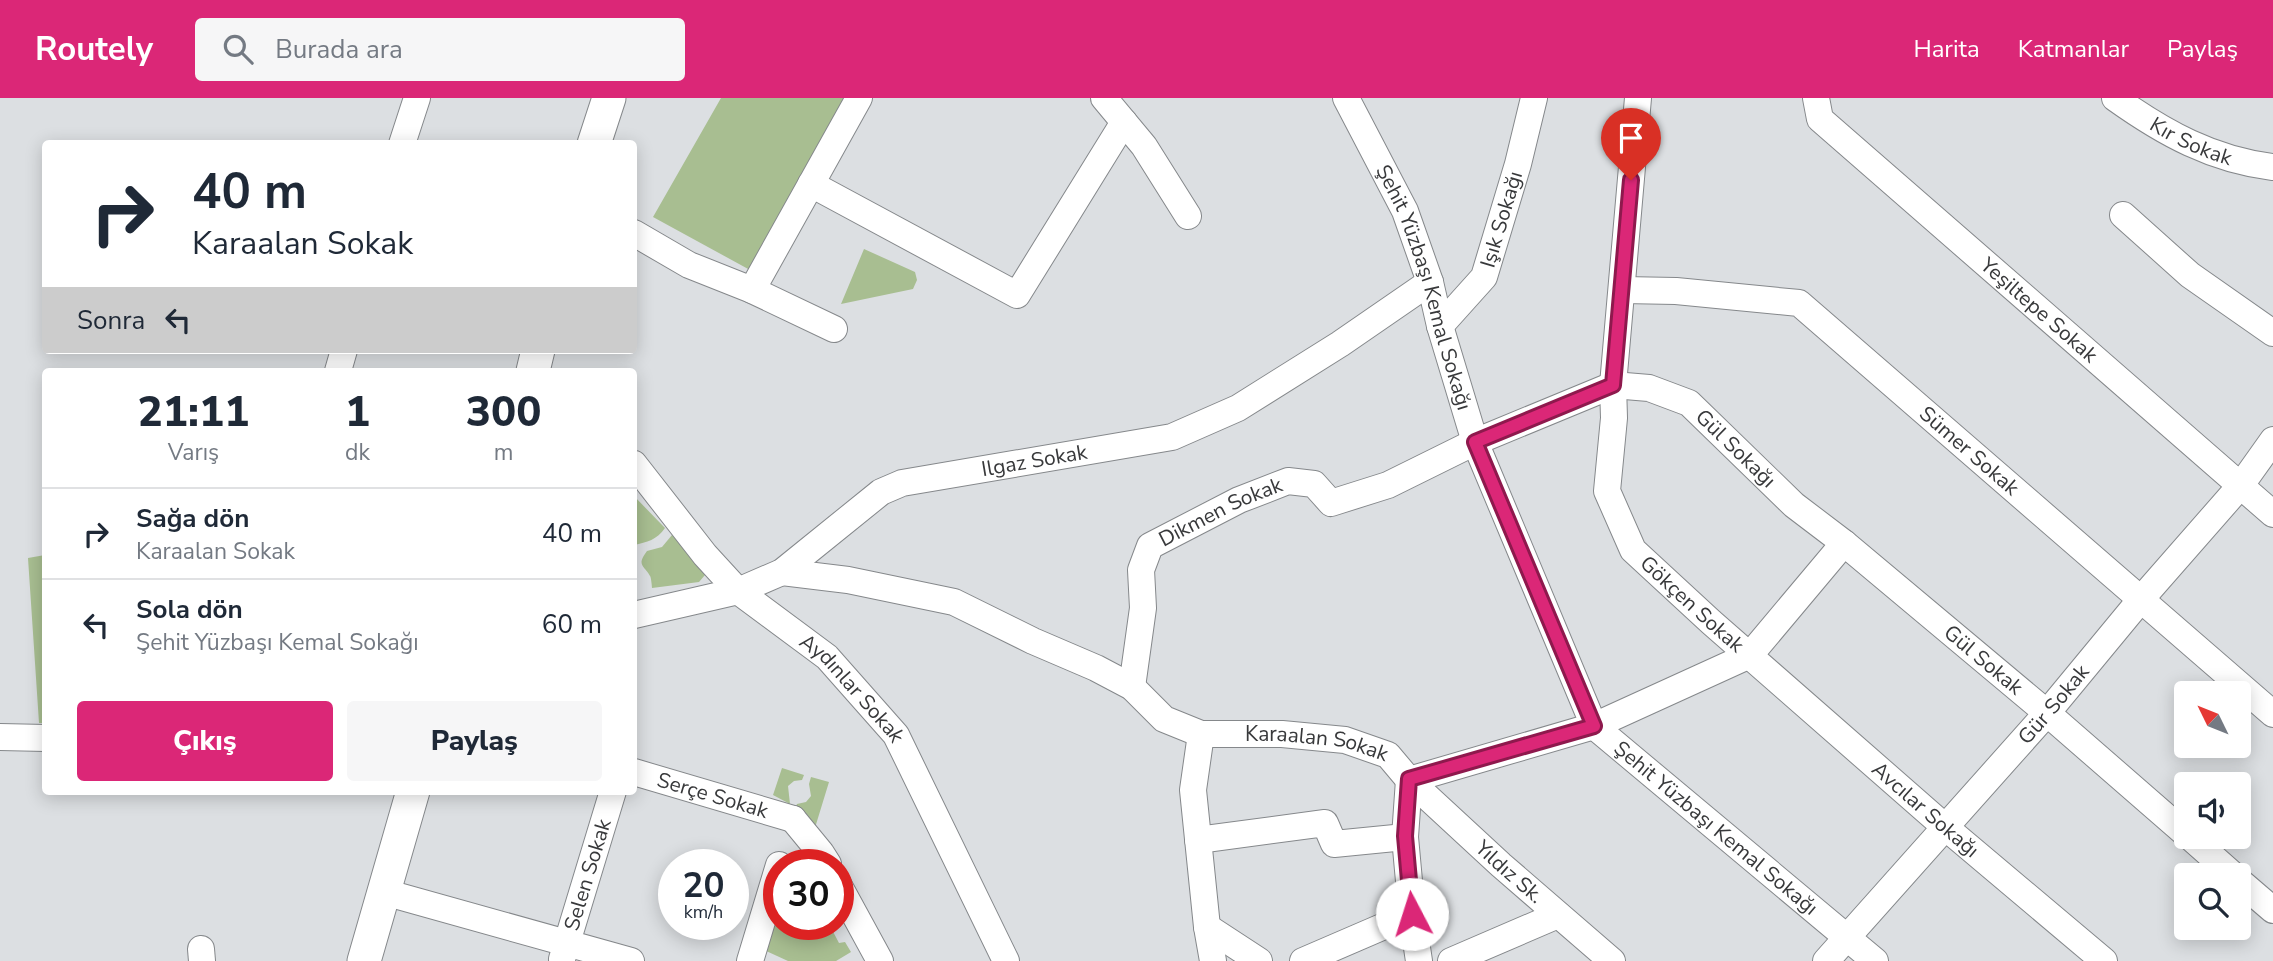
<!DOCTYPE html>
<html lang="tr">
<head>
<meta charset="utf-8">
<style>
  :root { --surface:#fff; --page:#f6f6f7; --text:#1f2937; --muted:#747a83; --line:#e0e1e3; --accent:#db2777 }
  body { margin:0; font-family:"Nunito Sans",sans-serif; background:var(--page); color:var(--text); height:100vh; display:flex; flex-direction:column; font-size:26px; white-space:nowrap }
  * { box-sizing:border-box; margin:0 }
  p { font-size:23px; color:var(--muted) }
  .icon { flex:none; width:38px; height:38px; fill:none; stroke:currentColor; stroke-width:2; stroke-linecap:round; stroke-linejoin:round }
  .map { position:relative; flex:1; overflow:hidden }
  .side { position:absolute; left:42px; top:270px; width:595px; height:427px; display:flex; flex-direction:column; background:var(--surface); border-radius:7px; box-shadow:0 4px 18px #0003 }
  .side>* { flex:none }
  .top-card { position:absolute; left:42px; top:42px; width:595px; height:214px; border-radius:7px; box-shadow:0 4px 18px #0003; background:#fff; color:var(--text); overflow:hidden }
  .needle { width:46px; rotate:313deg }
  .tools { position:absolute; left:2174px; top:583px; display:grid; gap:14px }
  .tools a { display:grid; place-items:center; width:77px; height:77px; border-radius:7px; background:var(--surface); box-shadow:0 4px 18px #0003; font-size:35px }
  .speed { position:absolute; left:658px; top:751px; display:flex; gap:14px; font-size:35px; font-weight:700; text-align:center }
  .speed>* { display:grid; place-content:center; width:91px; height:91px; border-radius:50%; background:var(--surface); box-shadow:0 4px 18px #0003; line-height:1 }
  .speed small { font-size:18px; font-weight:400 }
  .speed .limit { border:10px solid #d22; background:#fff; color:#111 }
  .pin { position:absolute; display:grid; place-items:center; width:60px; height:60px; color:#fff; margin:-72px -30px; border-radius:50% 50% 50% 0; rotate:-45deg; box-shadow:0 0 7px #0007 }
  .pin .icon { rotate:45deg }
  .me { position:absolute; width:77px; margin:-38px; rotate:355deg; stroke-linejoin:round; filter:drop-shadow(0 0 5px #0008) }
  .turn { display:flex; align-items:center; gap:24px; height:147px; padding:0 35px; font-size:32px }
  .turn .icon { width:91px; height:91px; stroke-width:2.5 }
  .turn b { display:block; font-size:49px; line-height:60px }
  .then { display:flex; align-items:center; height:66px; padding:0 35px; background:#0003; gap:14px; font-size:26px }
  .eta { display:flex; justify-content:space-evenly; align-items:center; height:119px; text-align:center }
  .eta b { font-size:42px; font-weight:800; line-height:49px }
  .primary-button { display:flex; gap:14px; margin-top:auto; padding:14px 35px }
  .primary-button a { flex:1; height:80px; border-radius:7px; background:var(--accent); color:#fff; font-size:28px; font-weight:800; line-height:80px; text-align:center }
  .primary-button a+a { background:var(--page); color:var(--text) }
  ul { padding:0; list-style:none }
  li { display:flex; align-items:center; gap:21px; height:91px; padding:0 35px; border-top:2px solid var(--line) }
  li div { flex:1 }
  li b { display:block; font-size:26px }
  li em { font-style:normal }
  header { display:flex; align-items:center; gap:42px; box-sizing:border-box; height:98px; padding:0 35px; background:var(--accent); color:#fff }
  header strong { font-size:33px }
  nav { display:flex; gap:38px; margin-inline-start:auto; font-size:24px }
  .search { width:490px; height:63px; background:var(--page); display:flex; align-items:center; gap:18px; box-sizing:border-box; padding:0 24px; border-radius:7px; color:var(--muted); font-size:26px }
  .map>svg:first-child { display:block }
  .green { fill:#a8be91 }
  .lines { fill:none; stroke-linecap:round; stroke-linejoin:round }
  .minor-casing { stroke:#85888b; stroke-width:28 }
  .major-casing { stroke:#85888b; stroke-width:35 }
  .minor { stroke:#fff; stroke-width:26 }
  .major { stroke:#fff; stroke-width:33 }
  .route-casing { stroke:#8e194d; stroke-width:18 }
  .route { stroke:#db2777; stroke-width:12 }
  .labels { text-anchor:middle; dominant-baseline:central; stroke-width:5; stroke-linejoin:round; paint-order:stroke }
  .street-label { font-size:21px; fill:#38393b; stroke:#dcdfe2 }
</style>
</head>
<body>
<header>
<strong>Routely</strong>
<div class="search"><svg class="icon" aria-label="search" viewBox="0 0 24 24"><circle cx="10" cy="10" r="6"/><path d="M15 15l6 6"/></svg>Burada ara</div>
<nav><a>Harita</a><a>Katmanlar</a><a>Paylaş</a></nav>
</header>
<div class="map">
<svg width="2273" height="863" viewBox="0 0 2273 863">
  <rect width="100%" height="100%" fill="#dcdfe2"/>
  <!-- green -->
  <path class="green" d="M 721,0 L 848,0 L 750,172 L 653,119 Z
    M 864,151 L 915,174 L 917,182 L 913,191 L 841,206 Z
    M 634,398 L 665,430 C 657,442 647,444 634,447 Z
    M 672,437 L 700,466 L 705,477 L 699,484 L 652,490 C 652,489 651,478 650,478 C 644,467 636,468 647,453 L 662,449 Z
    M 45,457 L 46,625 L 39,625 L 28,460 Z
    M 782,670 L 804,677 L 802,682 L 794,683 L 788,688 L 790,706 L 773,697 Z
    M 811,679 L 829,684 L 814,733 L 795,711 L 797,706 L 806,704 L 811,698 L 809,686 Z
    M 779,796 L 779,826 L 829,826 L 839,845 L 845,844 L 851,854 L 836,863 L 788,863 L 764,852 Z"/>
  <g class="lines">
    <defs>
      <g id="minor">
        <path d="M 1104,0 L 1144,48 L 1188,118"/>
        <path id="s1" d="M 1346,0 L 1405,113 L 1430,184 L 1440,228 L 1475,344 L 1594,628 L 1875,863"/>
        <path id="s2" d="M 1638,0 L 1613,287 L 1614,320 L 1607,393 L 1633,452 L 1711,524 L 1945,729 L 2104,863"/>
        <path id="s3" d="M 1816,0 L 1820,21 L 2273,416"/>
        <path id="s4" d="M 2115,0 C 2164,35 2213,62 2273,69"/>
        <path d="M 402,46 L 417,0"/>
        <path d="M 811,86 L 1017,197 L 1124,24"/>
        <path d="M 2123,117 L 2190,177 L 2273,235"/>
        <path d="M 634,135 L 689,167 L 752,192 L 834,231"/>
        <path d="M 752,192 L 859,0"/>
        <path id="s5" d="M 1623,192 L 1676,193 L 1799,205 L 2273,616"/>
        <path id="s6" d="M 1440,228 L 1484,179 L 1518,66 L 1534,0"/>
        <path d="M 338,273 L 344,252"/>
        <path id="s7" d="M 634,366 L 705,457 L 738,493 L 827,559 L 896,637 L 1006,863"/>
        <path id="s8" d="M 782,474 L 848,482 L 954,504 L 1033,543 L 1096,570 L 1132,589 L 1164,621 L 1201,636 L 1282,636 L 1345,642 L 1388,657 L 1409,682 L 1501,767 L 1612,863"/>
        <path id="s9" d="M 634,517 L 738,493 L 782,474 L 881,394 L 902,385 L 1172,339 L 1238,310 L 1340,246 L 1430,184"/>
        <path id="s10" d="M 1132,589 L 1143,510 L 1141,472 L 1150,448 L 1239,402 L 1288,383 L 1314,386 L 1331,405 L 1388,387 L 1475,344 L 1613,287 L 1649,290 L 1689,305 L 1794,407 L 1844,445 L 2047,615 L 2186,736"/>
        <path d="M 1201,636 L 1193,692 L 1207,829 L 1213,863"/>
        <path d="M 0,639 L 46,640"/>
        <path id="s11" d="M 634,674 L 793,721"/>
        <path d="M 1409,682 L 1594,628 L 1750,557 L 1844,445"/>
        <path d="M 1409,682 L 1405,739 L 1412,816 L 1419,863"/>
        <path d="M 793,721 L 821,755 L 828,766"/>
        <path d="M 2189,738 L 2233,777"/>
        <path d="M 1198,742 L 1325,725 L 1334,746 L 1405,739"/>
        <path d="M 2238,782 L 2273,812"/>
        <path d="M 838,786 L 880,863"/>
        <path d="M 384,794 L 631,863"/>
        <path d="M 1207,829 L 1259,863"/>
        <path d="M 201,851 L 202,863"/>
        <path id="s12" d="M 562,861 L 613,693"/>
        <path d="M 750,863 L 779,767"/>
        <path d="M 1303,863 L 1412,816"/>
        <path d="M 1451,863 L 1558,817"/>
        <path id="s13" d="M 1826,863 L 2047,615 L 2142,500 L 2241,387 L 2273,342"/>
      </g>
      <path id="major" d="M 594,46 L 609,0
        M 533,273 L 538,252
        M 364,863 L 413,693"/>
    </defs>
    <!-- minor casing -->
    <use href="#minor" class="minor-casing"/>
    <!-- major casing -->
    <use href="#major" class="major-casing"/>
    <!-- minor -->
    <use href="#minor" class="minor"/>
    <!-- major -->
    <use href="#major" class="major"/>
  </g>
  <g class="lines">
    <defs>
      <path id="route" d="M 1412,816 L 1405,738 L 1409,681 L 1594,628 L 1475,344 L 1613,287 L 1631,82"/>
    </defs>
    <!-- route casing -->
    <use href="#route" class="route-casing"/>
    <!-- route -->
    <use href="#route" class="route"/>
  </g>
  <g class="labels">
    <!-- street labels -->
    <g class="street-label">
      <text stroke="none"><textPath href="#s4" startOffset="88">Kır Sokak</textPath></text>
      <text stroke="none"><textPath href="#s6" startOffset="126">Işık Sokağı</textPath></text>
      <text stroke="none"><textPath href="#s1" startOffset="206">Şehit Yüzbaşı Kemal Sokağı</textPath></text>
      <text stroke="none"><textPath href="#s3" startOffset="312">Yeşiltepe Sokak</textPath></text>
      <text stroke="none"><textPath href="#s10" startOffset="798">Gül Sokağı</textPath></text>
      <text stroke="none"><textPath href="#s5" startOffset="402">Sümer Sokak</textPath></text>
      <text stroke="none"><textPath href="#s9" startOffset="439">Ilgaz Sokak</textPath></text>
      <text stroke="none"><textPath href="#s10" startOffset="222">Dikmen Sokak</textPath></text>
      <text stroke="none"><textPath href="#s2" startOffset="539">Gökçen Sokak</textPath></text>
      <text stroke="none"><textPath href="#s10" startOffset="1124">Gül Sokak</textPath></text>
      <text stroke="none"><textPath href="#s7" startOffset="315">Aydınlar Sokak</textPath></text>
      <text stroke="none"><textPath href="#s13" startOffset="343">Gür Sokak</textPath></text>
      <text stroke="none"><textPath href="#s8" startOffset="574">Karaalan Sokak</textPath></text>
      <text stroke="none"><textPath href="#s11" startOffset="82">Serçe Sokak</textPath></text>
      <text stroke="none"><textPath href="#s2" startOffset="850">Avcılar Sokağı</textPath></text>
      <text stroke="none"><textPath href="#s1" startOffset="836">Şehit Yüzbaşı Kemal Sokağı</textPath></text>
      <text stroke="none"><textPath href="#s8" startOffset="816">Yıldız Sk.</textPath></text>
      <text stroke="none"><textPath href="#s12" startOffset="88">Selen Sokak</textPath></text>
    </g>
  </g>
</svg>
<div class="tools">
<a><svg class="needle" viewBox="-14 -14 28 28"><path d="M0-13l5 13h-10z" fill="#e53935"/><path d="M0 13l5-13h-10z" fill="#747a83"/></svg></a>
<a><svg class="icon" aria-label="sound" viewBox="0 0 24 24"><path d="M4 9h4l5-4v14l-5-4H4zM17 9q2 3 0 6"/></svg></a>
<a><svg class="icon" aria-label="search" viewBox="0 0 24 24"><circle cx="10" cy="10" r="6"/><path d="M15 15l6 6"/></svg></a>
</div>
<div class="speed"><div>20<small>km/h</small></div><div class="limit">30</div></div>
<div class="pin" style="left:1631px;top:82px;background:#d93025"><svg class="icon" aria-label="arrive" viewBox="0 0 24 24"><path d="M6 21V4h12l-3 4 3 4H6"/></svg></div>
<svg class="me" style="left:1412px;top:816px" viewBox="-20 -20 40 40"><circle r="19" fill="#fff"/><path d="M0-13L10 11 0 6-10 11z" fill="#db2777"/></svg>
<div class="top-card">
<div class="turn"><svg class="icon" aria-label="right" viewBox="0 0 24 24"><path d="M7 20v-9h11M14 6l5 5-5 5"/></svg><div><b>40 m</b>Karaalan Sokak</div></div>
<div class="then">Sonra<svg class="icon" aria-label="left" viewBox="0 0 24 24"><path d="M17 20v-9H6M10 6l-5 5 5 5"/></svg></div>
</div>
<section class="side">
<div class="eta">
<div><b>21:11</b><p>Varış</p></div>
<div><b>1</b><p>dk</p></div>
<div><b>300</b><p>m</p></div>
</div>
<ul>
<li><svg class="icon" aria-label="right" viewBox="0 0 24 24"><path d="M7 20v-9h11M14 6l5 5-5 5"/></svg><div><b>Sağa dön</b><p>Karaalan Sokak</p></div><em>40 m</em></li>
<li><svg class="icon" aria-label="left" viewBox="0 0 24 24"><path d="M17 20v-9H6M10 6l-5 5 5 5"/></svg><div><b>Sola dön</b><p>Şehit Yüzbaşı Kemal Sokağı</p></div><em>60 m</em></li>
</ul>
<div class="primary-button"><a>Çıkış</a><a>Paylaş</a></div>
</section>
</div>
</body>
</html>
